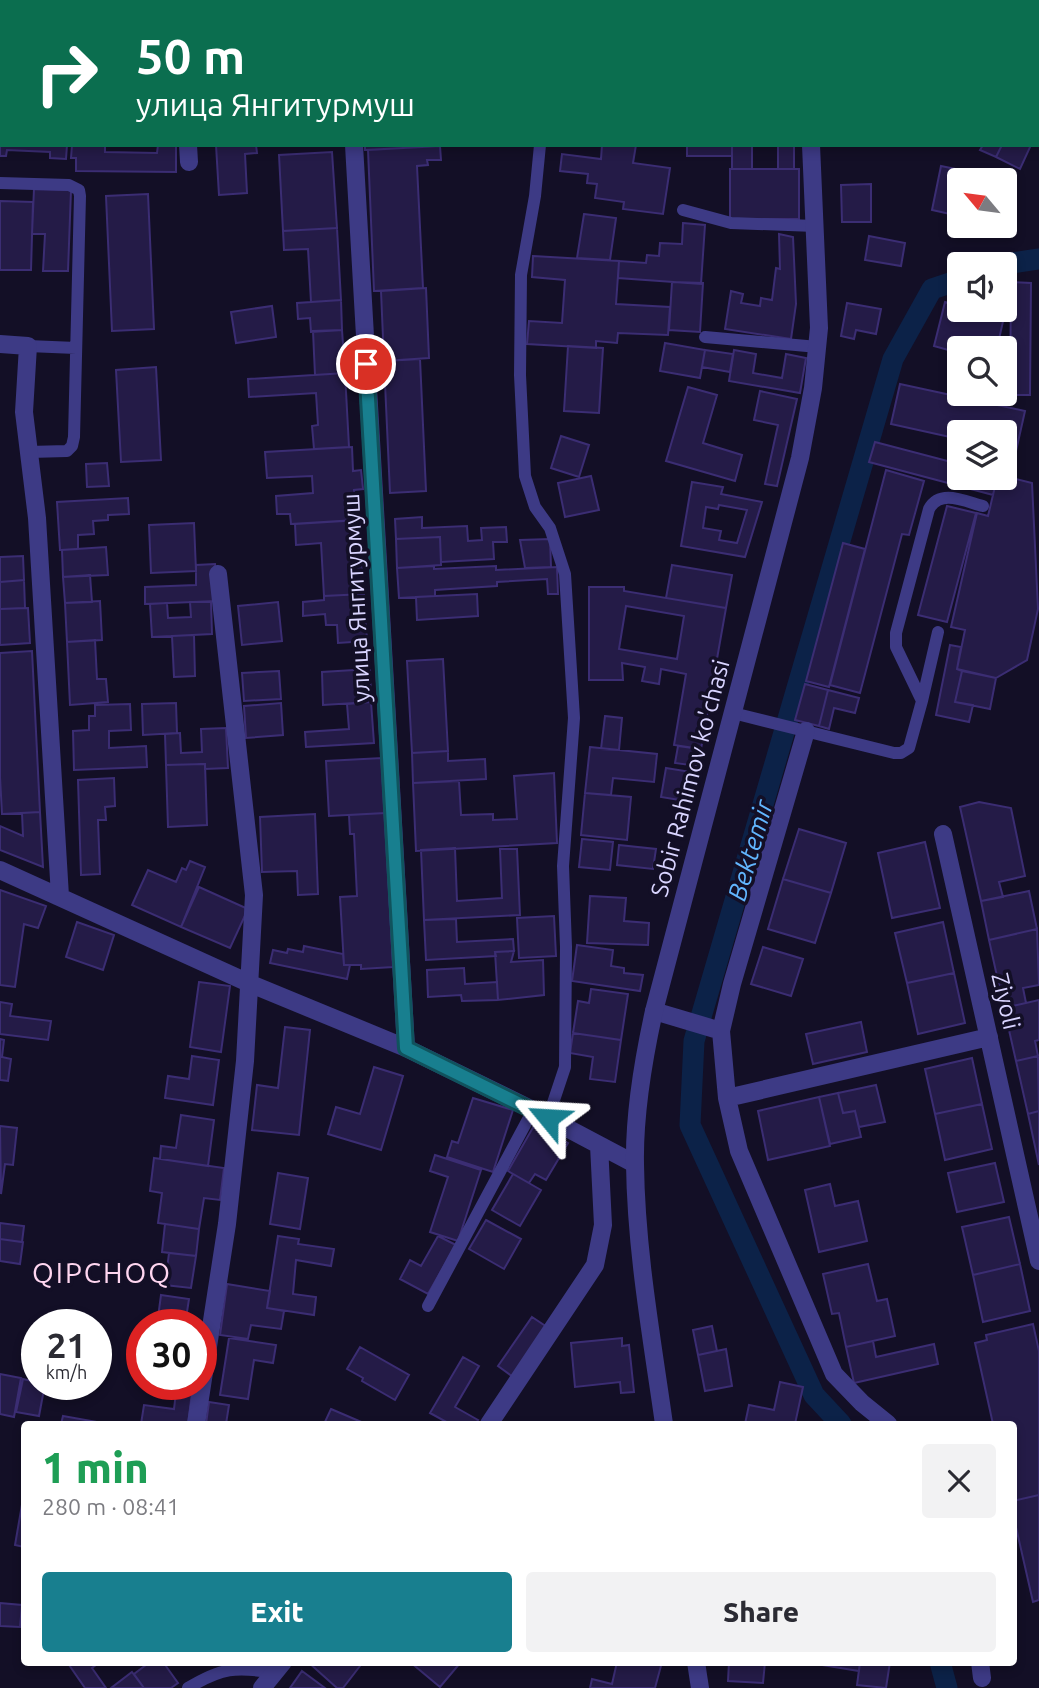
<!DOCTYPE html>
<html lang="en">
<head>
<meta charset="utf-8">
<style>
  :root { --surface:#fff; --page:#f2f2f3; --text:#2b2b33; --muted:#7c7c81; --accent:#187f8f }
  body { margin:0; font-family:Ubuntu,sans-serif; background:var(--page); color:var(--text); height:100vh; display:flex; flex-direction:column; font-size:26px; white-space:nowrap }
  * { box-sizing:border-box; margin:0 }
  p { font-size:23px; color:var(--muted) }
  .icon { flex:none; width:38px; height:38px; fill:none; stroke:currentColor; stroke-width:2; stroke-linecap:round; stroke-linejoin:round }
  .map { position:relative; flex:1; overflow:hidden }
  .sheet { position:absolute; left:21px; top:1421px; width:996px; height:245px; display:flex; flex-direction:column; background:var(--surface); border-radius:7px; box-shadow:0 4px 10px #0003 }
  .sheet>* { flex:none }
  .guide { position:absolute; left:0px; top:0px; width:1040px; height:147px; box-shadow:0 4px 10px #0003; background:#0b6e4f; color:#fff; overflow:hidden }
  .needle { width:46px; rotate:299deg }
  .controls { position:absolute; left:947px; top:168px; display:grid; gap:14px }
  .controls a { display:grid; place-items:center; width:70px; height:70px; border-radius:7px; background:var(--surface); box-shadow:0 4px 10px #0003; font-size:35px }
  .speed { position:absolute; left:21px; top:1309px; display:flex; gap:14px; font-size:35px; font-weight:700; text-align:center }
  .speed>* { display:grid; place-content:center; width:91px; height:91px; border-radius:50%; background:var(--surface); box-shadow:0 4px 10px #0003; line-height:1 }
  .speed small { font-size:18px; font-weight:400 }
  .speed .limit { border:10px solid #d22; background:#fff; color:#111 }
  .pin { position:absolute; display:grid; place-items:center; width:60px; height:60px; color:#fff; margin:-30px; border:4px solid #fff; border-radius:50%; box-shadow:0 2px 7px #0007 }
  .me { position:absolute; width:77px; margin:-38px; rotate:297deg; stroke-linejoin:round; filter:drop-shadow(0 0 5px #0008) }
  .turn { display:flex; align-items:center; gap:24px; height:147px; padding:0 21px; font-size:32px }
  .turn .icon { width:91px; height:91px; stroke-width:2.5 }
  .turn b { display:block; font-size:49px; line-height:60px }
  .round { display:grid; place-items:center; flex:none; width:74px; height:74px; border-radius:7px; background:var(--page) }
  .head { display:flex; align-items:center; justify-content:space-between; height:119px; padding:0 21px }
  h1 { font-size:42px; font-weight:800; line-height:52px; color:#1e9e55 }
  .cta { display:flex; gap:14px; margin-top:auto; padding:14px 21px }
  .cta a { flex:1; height:80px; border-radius:7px; background:var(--accent); color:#fff; font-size:28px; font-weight:800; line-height:80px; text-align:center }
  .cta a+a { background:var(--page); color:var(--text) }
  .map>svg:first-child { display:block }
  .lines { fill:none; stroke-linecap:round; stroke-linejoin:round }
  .canal { stroke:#0c2248; stroke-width:21 }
  .building { fill:#241b47; stroke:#3b2d73; stroke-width:2; fill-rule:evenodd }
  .service { stroke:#3d3a85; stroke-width:12 }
  .minor { stroke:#3d3a85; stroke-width:18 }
  .tertiary { stroke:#3d3a85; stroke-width:18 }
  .route-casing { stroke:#10535d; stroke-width:18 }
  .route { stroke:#187f8f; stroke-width:12 }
  .labels { text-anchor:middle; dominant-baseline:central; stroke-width:7; stroke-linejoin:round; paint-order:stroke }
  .street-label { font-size:24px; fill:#d9d4ff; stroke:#130f26 }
  .water-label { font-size:26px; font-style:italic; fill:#62b6ff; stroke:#130f26 }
  .quarter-label { font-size:28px; letter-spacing:2px; fill:#ffd6f0; stroke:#130f26 }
</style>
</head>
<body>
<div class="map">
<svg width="1039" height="1688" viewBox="0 0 1039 1688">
  <rect width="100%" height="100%" fill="#130f26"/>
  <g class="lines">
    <!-- canal -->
    <path class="canal" d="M 1004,264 L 1039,259
      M 841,1424 L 814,1395 L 690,1125 L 694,1041 L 893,359 L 932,289 L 959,280
      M 940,1662 L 947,1688"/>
  </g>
  <!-- building -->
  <path class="building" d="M 651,0 L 777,0 L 777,2 L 651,2 Z
    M 0,119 L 2,145 L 67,145 L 66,159 L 50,158 L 50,152 L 7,150 L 6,156 L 0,156 Z
    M 72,145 L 105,145 L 105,152 L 157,153 L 158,145 L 176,145 L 176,172 L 76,171 L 76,158 L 71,158 Z
    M 216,145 L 256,145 L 257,153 L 245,154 L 247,193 L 219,195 Z
    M 365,145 L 422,145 L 422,147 L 365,150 Z
    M 602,145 L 636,145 L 633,163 L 670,168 L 663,214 L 623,209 L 624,202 L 595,198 L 597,184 L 587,183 L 588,174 L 560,171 L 562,154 L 601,159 Z
    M 687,145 L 732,145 L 732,156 L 687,156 Z
    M 732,145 L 752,145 L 752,169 L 732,169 Z
    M 778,145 L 794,145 L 794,169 L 778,169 Z
    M 983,145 L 1002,145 L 996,157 L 980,150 Z
    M 1002,145 L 1031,145 L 1020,169 L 996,157 Z
    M 440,146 L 441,160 L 427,160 L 428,165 L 417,166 L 423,288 L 374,291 L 368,150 Z
    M 332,152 L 337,228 L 283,231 L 279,155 Z
    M 941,166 L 980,174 L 979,180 L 959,180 L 959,216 L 932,210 Z
    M 730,169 L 799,169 L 799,219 L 730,219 Z
    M 871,184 L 871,222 L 842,222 L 841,185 Z
    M 34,189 L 71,190 L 68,271 L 43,271 L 45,234 L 32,234 Z
    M 148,194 L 154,329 L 112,331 L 106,196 Z
    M 0,201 L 33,202 L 31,270 L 0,270 Z
    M 584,214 L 616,218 L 610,260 L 577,258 Z
    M 683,223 L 705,225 L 701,284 L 618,278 L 619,261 L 646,263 L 647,255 L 659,256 L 660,243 L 682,244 Z
    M 337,228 L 341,300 L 311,302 L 308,249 L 284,250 L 283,231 Z
    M 779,234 L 793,237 L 796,304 L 791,339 L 725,329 L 731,291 L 743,294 L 741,303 L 760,306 L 761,298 L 772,300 L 776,268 L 780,269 Z
    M 869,236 L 905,243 L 901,266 L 865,260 Z
    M 533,256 L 619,261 L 616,304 L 670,307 L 668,335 L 618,333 L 617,343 L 596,341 L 596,348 L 527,344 L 529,321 L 562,323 L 565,280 L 532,277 Z
    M 672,282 L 703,283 L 700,332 L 669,330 Z
    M 1011,282 L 1031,283 L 1030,395 L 1010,395 Z
    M 426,288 L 429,358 L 384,361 L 381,291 Z
    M 341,300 L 342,330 L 311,332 L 310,318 L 298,319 L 297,303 Z
    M 945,302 L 959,306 L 959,310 L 975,310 L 1004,317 L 997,348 L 959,348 L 959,353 L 934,346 Z
    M 847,303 L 881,309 L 876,334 L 856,330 L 854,339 L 841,336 Z
    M 272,306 L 276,337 L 236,343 L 231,312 Z
    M 342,330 L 345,373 L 315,375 L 313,331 Z
    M 665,343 L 705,350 L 700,378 L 660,371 Z
    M 568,346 L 603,348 L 599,413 L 564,411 Z
    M 705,350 L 733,354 L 730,372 L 702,367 Z
    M 734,350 L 756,354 L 753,373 L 782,378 L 786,354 L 806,358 L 800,393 L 729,381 Z
    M 420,359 L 426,491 L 390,493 L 384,361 Z
    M 156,367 L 161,460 L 121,462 L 116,370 Z
    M 345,373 L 349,447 L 314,449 L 312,426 L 318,425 L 316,393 L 249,397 L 248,379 Z
    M 900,384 L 1025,411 L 1016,451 L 1004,449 L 1004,432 L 959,432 L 959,439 L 891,424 Z
    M 688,387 L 717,395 L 703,443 L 742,455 L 735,481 L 666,461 Z
    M 760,391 L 797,399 L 777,486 L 765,484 L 778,425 L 754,420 Z
    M 561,436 L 589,445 L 579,477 L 551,468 Z
    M 875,442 L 959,464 L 959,478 L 997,478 L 993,495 L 869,462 Z
    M 352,447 L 353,471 L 361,470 L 363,489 L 354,490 L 356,520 L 291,524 L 290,514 L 277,514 L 276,496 L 313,493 L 312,476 L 267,478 L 265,452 Z
    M 107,463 L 109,486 L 87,487 L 86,464 Z
    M 886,470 L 924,481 L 909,535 L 902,534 L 860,693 L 830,685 Z
    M 591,476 L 599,510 L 565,517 L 558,483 Z
    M 1004,476 L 1032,483 L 1038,609 L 1027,660 L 996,678 L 957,669 L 965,630 L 951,627 L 977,513 L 988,516 L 997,478 Z
    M 692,482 L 723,487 L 721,494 L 762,502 L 745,557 L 681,546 ZM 719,505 L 747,510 L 737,543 L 719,540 L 721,531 L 703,528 L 706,507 L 718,509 Z
    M 128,498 L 129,514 L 108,515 L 108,520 L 93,521 L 94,534 L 78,535 L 78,549 L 60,550 L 57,502 Z
    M 947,506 L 976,513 L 947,622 L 918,615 Z
    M 422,517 L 422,528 L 467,526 L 468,541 L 482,540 L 481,528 L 506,527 L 507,542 L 493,542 L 494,559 L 441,562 L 440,537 L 396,539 L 395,519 Z
    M 360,520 L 364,594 L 324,596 L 321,543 L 296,545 L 295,524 Z
    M 194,523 L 196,571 L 151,573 L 149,525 Z
    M 440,537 L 441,565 L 397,568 L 396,539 Z
    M 550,539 L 551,567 L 525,568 L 520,540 Z
    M 843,543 L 865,549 L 829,687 L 806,681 Z
    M 106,547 L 108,575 L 63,577 L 62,550 Z
    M 23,556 L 24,580 L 0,582 L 0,557 Z
    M 215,564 L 217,601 L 145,604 L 145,587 L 196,585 L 196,565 Z
    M 672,565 L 732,575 L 726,608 L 666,598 Z
    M 434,566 L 434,569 L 496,566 L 496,570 L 557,567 L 558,594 L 548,594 L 547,579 L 497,582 L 497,586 L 435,590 L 435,596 L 399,598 L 397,568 Z
    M 90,575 L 92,602 L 65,603 L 63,577 Z
    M 24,580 L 25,608 L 0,609 L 0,582 Z
    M 589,587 L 624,587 L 624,591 L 726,608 L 701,749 L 674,745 L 686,674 L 661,669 L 659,684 L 642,681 L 645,667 L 622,663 L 623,680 L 589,680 ZM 626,606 L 684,616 L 677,659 L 619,649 Z
    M 364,594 L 367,641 L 338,643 L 337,625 L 326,625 L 325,614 L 303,616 L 303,602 L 324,600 L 324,596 Z
    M 477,594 L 478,616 L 417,620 L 416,597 Z
    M 100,601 L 102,640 L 67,642 L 65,603 Z
    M 190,602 L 211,602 L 212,634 L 152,637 L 150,604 L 167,603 L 168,618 L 191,617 Z
    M 278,602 L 282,641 L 242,645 L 238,606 Z
    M 28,608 L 30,643 L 0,645 L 0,609 Z
    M 194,635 L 195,676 L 174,677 L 172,636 Z
    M 95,640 L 97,679 L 106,679 L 108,702 L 70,705 L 67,642 Z
    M 950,645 L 961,647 L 957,669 L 962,671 L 955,702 L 973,705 L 969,722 L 936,715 Z
    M 32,651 L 40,812 L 2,814 L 0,777 L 0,653 Z
    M 443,659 L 448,751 L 412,753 L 407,661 Z
    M 370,669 L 371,702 L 323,705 L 322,672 Z
    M 279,671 L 281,699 L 244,701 L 242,673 Z
    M 962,671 L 996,678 L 990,709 L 955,702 Z
    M 805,684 L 828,690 L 819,726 L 795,720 Z
    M 828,690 L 859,698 L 855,713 L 834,708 L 829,729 L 819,726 Z
    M 371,702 L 374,743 L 306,747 L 305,732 L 349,729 L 347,704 Z
    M 176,703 L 177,733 L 143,735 L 142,704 Z
    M 281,703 L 283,735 L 246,738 L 244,706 Z
    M 130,704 L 131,730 L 109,731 L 109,748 L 146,746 L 147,767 L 74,770 L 73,731 L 89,730 L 89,716 L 95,716 L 95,705 Z
    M 605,716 L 622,718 L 619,750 L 601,749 Z
    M 226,728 L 228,768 L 205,769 L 205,764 L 166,765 L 165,734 L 180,733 L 181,753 L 202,752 L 201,729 Z
    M 678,746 L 700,749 L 697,766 L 675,763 Z
    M 590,747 L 657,754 L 654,782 L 613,778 L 611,795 L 585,793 Z
    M 448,751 L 448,761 L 485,759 L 486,779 L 413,783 L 412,753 Z
    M 382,758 L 385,813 L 329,816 L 326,761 Z
    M 205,764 L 207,825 L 168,827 L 166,765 Z
    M 666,768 L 691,772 L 686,801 L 661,797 Z
    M 554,773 L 557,843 L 416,851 L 413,783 L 459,781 L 461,815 L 493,814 L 493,820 L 517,819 L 514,776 Z
    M 114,778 L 115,806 L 105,807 L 106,820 L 98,820 L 100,874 L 81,875 L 78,780 Z
    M 585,793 L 631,797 L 627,840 L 581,835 Z
    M 979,802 L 1011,808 L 1025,876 L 999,882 L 1003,897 L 981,901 L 960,807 Z
    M 40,812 L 43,867 L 0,850 L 0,826 L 23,836 L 22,813 Z
    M 385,813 L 393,967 L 361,969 L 361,965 L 344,965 L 340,897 L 357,896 L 354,834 L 350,834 L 349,815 Z
    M 315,814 L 318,894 L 298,895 L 297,871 L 262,872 L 260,817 Z
    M 799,829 L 846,843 L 831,893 L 783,879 Z
    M 582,839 L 613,842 L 610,870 L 579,867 Z
    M 925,842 L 940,908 L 892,918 L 878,853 Z
    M 619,845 L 656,849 L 653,869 L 617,865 Z
    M 455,848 L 457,901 L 502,898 L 500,849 L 517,849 L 520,915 L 424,920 L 421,850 Z
    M 190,861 L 205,867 L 181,927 L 132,905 L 148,870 L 176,882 L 182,868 L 186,870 Z
    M 783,879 L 831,893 L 815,943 L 768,929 Z
    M 199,887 L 248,909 L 230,948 L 181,927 Z
    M 0,890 L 46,906 L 38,928 L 24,924 L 15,987 L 0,985 Z
    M 1029,891 L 1037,929 L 989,940 L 981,901 Z
    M 590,896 L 626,898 L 624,921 L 649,923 L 648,945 L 587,943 Z
    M 554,916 L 556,956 L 519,958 L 517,918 Z
    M 456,919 L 457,942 L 513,939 L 514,951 L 495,952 L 496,956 L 426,960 L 424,920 Z
    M 77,922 L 114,935 L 103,970 L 66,957 Z
    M 943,922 L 954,973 L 907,983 L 895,933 Z
    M 1037,929 L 1039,985 L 1023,988 L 1026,1003 L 1004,1008 L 989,940 Z
    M 577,945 L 613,950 L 611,966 L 624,968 L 624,973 L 643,975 L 640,991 L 572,981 Z
    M 304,946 L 343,954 L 344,965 L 350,965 L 347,979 L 270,963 L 273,950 L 287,953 L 288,949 L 303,952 Z
    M 763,947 L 803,959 L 791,996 L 751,984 Z
    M 514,951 L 511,962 L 543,960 L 544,995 L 498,1000 L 495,952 Z
    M 464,968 L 465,984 L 497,982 L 498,1000 L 462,1001 L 461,995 L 428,997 L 427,970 Z
    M 954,973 L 965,1023 L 918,1034 L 907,983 Z
    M 199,982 L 230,986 L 221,1052 L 190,1047 Z
    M 591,989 L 628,994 L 621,1040 L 573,1033 L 578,1001 L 589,1003 Z
    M 1039,1000 L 1039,1040 L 1035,1041 L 1038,1056 L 1016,1061 L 1004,1008 Z
    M 0,1002 L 12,1004 L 10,1016 L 51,1021 L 48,1040 L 0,1034 Z
    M 861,1022 L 867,1052 L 813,1064 L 806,1034 Z
    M 285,1027 L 310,1030 L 299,1135 L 252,1130 L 257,1085 L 278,1088 Z
    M 573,1033 L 621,1040 L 615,1082 L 590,1079 L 593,1057 L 570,1053 Z
    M 0,1039 L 4,1040 L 2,1057 L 11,1059 L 8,1081 L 0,1080 Z
    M 192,1056 L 219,1060 L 213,1105 L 165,1098 L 168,1076 L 189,1079 Z
    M 1038,1056 L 1039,1111 L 1028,1114 L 1016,1061 Z
    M 972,1058 L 982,1104 L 935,1114 L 925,1069 Z
    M 374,1067 L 403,1076 L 381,1150 L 328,1134 L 336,1107 L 360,1114 Z
    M 876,1085 L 885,1122 L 859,1127 L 855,1111 L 843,1113 L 838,1093 Z
    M 838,1093 L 843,1113 L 855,1111 L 861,1137 L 830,1144 L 819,1097 Z
    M 819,1097 L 830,1146 L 768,1160 L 758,1111 Z
    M 473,1098 L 513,1110 L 493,1172 L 447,1157 L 452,1141 L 458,1143 Z
    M 982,1104 L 992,1149 L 945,1160 L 935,1114 Z
    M 1039,1111 L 1039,1165 L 1028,1114 Z
    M 181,1115 L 214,1120 L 208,1166 L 160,1159 L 161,1146 L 176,1148 Z
    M 535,1124 L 568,1143 L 546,1180 L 535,1174 L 529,1183 L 508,1171 Z
    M 0,1126 L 17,1128 L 13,1165 L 5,1164 L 1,1194 Z
    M 435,1155 L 481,1170 L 458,1241 L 430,1232 L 448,1177 L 430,1171 Z
    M 154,1158 L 224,1168 L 220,1200 L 204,1198 L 199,1229 L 158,1223 L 162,1193 L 150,1191 Z
    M 995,1163 L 1004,1202 L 957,1212 L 948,1173 Z
    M 278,1173 L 308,1178 L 300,1229 L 270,1224 Z
    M 513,1174 L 541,1190 L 520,1226 L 492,1210 Z
    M 830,1184 L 835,1206 L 858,1201 L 867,1241 L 819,1252 L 805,1190 Z
    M 1009,1217 L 1020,1264 L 973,1275 L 962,1227 Z
    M 486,1220 L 521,1239 L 504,1269 L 469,1249 Z
    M 0,1223 L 24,1226 L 22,1242 L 0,1239 Z
    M 165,1224 L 199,1229 L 196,1256 L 162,1252 Z
    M 278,1236 L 299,1239 L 298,1244 L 334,1249 L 331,1266 L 296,1260 L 293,1294 L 316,1297 L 314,1315 L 267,1308 Z
    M 438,1236 L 456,1245 L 428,1294 L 400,1279 L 410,1260 L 421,1266 Z
    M 0,1239 L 23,1242 L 20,1264 L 0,1261 Z
    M 169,1253 L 196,1256 L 191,1288 L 165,1285 Z
    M 868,1264 L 877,1301 L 887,1299 L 895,1336 L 846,1347 L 839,1313 L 832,1314 L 823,1274 Z
    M 1020,1264 L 1030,1311 L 983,1322 L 973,1275 Z
    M 227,1284 L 270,1291 L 267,1308 L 284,1311 L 281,1329 L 251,1325 L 248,1339 L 220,1335 Z
    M 161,1295 L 189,1299 L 185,1325 L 157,1325 Z
    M 532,1317 L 547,1327 L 513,1377 L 498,1366 Z
    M 1033,1324 L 1039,1351 L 1039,1495 L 1013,1501 L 1013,1424 L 993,1424 L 975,1343 L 987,1340 L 986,1335 Z
    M 712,1326 L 717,1351 L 698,1355 L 693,1330 Z
    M 229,1338 L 276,1345 L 273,1363 L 254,1360 L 248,1399 L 220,1395 Z
    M 622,1338 L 622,1346 L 629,1345 L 634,1392 L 621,1393 L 620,1382 L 575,1387 L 571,1343 Z
    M 873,1341 L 876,1357 L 934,1344 L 938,1364 L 854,1383 L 846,1347 Z
    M 360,1347 L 409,1375 L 395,1400 L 362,1381 L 363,1378 L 347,1369 Z
    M 726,1349 L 732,1386 L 705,1391 L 698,1355 Z
    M 463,1357 L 479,1366 L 455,1407 L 478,1420 L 475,1424 L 450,1424 L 430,1413 Z
    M 0,1374 L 21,1378 L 14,1417 L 0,1414 Z
    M 23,1379 L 45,1384 L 39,1416 L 16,1412 Z
    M 780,1382 L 803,1387 L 795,1424 L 745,1424 L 749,1405 L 774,1410 Z
    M 177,1384 L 193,1384 L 188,1424 L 141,1424 L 144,1405 L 174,1409 Z
    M 209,1402 L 229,1405 L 226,1424 L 206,1424 Z
    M 331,1409 L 366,1424 L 324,1424 Z
    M 63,1416 L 108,1424 L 61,1424 Z
    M 24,1493 L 24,1547 L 15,1545 Z
    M 1039,1495 L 1039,1600 L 1033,1602 L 1013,1514 L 1013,1501 Z
    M 0,1603 L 22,1605 L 20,1627 L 0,1626 Z
    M 67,1662 L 100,1662 L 92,1668 L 106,1688 L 85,1688 Z
    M 150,1662 L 163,1662 L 178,1683 L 171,1688 L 144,1688 L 134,1674 Z
    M 308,1662 L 355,1662 L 360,1666 L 343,1688 L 337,1688 Z
    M 410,1662 L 461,1662 L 440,1687 Z
    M 617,1662 L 662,1662 L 655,1688 L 590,1688 L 592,1679 L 612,1684 Z
    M 729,1662 L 765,1662 L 763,1683 L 728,1681 Z
    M 804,1662 L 860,1662 L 859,1671 Z
    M 860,1662 L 890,1662 L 886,1688 L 857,1685 Z
    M 302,1671 L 325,1688 L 290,1688 Z
    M 132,1672 L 144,1688 L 111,1688 Z"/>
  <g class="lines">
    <!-- service -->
    <path class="service" d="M 545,2 L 545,0
      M 540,145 L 535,196 L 521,275 L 520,375 L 525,476 L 535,507 L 550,528 L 565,574 L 574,718 L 563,866 L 566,947 L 565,1067 L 548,1118
      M 0,183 L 69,185 L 79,190 L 80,196 L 74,437 L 72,446 L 67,451 L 29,452
      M 683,210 L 731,223 L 815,226
      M 705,337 L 818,347
      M 28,346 L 76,348
      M 922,701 L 938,632
      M 733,713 L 894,753 L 901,753 L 909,748 L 922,701 L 896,647 L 896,633 L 929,509 C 940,489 964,501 983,506
      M 428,1306 L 533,1110
      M 188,1688 C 221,1668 236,1666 274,1673"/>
    <!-- minor -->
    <path class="minor" d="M 175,0 L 176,2
      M 345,0 L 345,2
      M 1038,27 L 1039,25
      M 1038,124 L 1039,125
      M 188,145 L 189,162
      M 354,145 L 406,1048
      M 0,344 L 28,346 L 24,412 L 37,518 L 60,896
      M 806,731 L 732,984 L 721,1031 L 727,1098 L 739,1151 L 834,1374 L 862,1403 L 888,1424
      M 943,834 L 1039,1261
      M 0,870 L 251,984 L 406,1048 L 533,1110 L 635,1164
      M 654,1011 L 721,1031
      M 727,1098 L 989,1037
      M 196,1424 L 227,1224 L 245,1061 L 254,895 L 218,574
      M 489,1424 L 595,1265 L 603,1225 L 599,1145
      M 980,1662 L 982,1678
      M 262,1688 L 283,1662"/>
    <!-- tertiary -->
    <path class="tertiary" d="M 804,0 L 804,2
      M 664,1424 C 652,1339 636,1251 635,1164 C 634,1113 643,1061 654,1011 L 800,458 L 813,388 L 819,328 L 811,145
      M 696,1662 L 700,1688"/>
  </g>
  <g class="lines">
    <defs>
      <path id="route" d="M 366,364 L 406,1048 L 548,1118"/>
    </defs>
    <!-- route casing -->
    <use href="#route" class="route-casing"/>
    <!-- route -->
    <use href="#route" class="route"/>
  </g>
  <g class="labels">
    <!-- street labels -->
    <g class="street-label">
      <text transform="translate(356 598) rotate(-93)">улица Янгитурмуш</text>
      <text transform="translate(690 778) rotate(-75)">Sobir Rahimov ko'chasi</text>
      <text transform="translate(1006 1001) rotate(77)">Ziyoli</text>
    </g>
    <!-- water labels -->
    <g class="water-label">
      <text transform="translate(750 850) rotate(-74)">Bektemir</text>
    </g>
    <!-- quarter labels -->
    <g class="quarter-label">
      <text x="102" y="1272">QIPCHOQ</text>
    </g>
  </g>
</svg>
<div class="controls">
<a><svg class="needle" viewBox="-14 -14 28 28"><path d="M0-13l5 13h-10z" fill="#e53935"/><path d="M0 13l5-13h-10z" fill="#7c7c81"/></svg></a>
<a><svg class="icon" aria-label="sound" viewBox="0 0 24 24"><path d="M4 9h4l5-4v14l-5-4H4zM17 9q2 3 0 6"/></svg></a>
<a><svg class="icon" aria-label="search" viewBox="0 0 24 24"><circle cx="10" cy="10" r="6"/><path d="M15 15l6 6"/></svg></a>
<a><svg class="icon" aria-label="layers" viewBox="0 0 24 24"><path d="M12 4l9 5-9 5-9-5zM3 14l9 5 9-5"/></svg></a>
</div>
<div class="speed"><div>21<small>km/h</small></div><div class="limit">30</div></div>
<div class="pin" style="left:366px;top:364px;background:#d93025"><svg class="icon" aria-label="arrive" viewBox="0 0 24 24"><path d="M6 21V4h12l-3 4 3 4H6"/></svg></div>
<svg class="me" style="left:548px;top:1118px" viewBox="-20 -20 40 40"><path d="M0-17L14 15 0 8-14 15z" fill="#187f8f" stroke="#fff" stroke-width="4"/></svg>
<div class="guide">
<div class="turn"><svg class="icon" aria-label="right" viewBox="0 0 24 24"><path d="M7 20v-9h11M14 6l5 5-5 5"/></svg><div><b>50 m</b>улица Янгитурмуш</div></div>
</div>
<section class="sheet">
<div class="head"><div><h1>1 min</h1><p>280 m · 08:41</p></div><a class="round"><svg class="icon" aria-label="close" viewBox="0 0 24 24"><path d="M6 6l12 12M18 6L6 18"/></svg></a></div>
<div class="cta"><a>Exit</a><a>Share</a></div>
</section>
</div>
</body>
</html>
